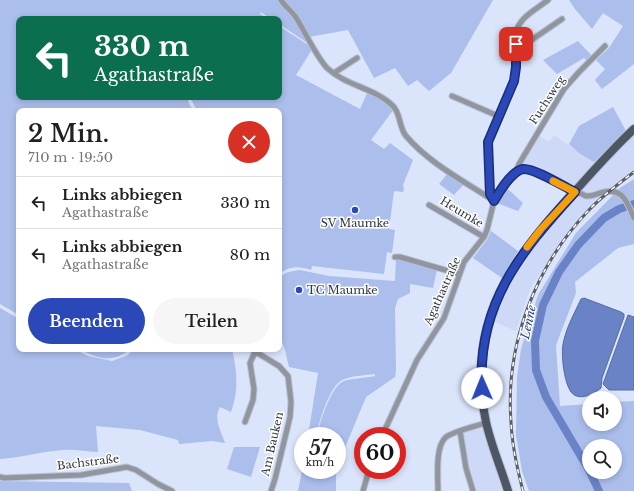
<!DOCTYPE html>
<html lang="de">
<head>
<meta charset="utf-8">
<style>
  :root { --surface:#fff; --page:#f6f6f6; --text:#202124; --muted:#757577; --line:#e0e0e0; --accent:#2a48b8 }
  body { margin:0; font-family:"Libre Baskerville",serif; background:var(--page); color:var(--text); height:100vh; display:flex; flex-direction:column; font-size:15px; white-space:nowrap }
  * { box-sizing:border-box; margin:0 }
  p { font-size:13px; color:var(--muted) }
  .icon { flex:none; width:22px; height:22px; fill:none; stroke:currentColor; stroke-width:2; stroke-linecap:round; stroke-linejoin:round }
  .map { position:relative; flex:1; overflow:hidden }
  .panel { position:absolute; left:16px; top:108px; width:266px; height:244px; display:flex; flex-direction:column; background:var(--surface); border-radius:8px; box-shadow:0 2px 6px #0003 }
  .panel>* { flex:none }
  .banner { position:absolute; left:16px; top:16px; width:266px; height:84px; border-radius:8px; box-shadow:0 2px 6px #0003; background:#0b6e4f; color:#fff; overflow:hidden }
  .buttons { position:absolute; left:582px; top:391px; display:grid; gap:8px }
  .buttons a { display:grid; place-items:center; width:40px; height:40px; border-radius:50%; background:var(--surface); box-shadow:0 2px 6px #0003; font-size:20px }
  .speed { position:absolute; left:294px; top:427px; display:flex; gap:8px; font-size:20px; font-weight:700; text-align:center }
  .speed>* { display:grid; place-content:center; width:52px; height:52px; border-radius:50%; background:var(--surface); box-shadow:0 2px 6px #0003; line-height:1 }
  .speed small { font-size:10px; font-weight:400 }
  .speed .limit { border:6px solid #d22; background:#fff; color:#111 }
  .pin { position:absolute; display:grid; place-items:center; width:34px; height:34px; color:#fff; margin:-17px; border-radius:8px; box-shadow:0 2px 6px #0006 }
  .me { position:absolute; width:44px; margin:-22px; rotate:359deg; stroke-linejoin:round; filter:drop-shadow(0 0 3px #0008) }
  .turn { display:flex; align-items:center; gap:14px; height:84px; padding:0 12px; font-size:18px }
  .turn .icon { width:52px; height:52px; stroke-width:2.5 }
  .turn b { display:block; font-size:28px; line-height:34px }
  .round { display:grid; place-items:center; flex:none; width:42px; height:42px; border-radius:21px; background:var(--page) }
  .head { display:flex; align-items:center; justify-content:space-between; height:68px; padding:0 12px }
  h1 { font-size:24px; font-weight:600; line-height:30px }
  .primary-button { display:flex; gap:8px; margin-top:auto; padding:8px 12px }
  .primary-button a { flex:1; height:46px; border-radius:24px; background:var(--accent); color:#fff; font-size:16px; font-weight:600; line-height:46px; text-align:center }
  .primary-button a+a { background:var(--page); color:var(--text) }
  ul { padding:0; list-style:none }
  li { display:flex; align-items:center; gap:12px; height:52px; padding:0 12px; border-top:1px solid var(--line) }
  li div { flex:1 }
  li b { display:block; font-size:15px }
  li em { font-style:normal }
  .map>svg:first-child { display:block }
  .built { fill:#cdd9f6 }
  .green { fill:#abbeec; fill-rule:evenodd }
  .water { fill:#6983c6; stroke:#586c9e }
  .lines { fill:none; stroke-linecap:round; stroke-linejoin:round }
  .river { stroke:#6983c6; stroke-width:8 }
  .minor-casing { stroke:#b8c1d5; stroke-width:7 }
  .primary-casing { stroke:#b8c1d5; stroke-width:10 }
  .minor { stroke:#91959e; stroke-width:5 }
  .primary { stroke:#4e5565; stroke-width:8 }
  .rail-casing { stroke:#585e6a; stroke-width:3 }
  .rail { stroke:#fff; stroke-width:1.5; stroke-dasharray:4.5; stroke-linecap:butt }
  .route-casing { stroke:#1b2f78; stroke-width:10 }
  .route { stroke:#2a48b8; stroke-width:7 }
  .slow { stroke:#f59e0b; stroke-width:7 }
  .poi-dot { fill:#2a48b8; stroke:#fff; stroke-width:1.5 }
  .labels { text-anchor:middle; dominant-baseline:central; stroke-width:3; stroke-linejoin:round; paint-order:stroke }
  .street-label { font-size:11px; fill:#32363f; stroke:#fff }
  .poi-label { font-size:11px; fill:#32363f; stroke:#fff }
  .water-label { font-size:12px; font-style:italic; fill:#294293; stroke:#fff }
</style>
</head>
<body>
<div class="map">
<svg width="634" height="491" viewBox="0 0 634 491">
  <rect width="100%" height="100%" fill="#dae4fb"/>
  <!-- built -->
  <path class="built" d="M 634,133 L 634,171 L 608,190 L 569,230 L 530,289 L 516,331 L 492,321 L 497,305 L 516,268 L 552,220 Z
    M 538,135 L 549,142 L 554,135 L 594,162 L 574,185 L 558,179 L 533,166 L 523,165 L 523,161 Z
    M 483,429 L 490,450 L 503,491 L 476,491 L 469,467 L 464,438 L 464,433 L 472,430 Z"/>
  <!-- green -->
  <path class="green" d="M 0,0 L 280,0 L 293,16 L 309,44 L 279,24 L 279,19 L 271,19 L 261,12 L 260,14 L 269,19 L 19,19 L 19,97 L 186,97 L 193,111 L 19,111 L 19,315 L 0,304 Z
    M 282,0 L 493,0 L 451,73 L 429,91 L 417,80 L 408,86 L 395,68 L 374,78 L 348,30 L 309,37 Z
    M 569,0 L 634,0 L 634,64 L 602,89 L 595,80 L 605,69 L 596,60 L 609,48 L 623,26 L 603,13 L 592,29 L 575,9 Z
    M 279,26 L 313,48 L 296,75 L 360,109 L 368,91 L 382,99 L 394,109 L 371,140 L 384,149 L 390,143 L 413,160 L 403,185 L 404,189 L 403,192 L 394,191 L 389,229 L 395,230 L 392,253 L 387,252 L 384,274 L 312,266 L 311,270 C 299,266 290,266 279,274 L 279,111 L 197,111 L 190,97 L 279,97 Z
    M 578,41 L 592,56 L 587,61 L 584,58 L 557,74 L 543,60 Z
    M 613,107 L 626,131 L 594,162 L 579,153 L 569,144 L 579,126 Z
    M 447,174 L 464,184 L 454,195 L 439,184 Z
    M 634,179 L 634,244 L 618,248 L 575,282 L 576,293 L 556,345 L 560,406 L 589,404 L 589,424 L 615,424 L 615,402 L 634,401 L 634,491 L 529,491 L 522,471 L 516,435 L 517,377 L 521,349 L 538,295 L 576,233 L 620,188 ZM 589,446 L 615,446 L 615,472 L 589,472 Z
    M 505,189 L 509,190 L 523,203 L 518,211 L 497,203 Z
    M 491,231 L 518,251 L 502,278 L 473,258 L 487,240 Z
    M 396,258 L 437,270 L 433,288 L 410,284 L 410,293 L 398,299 L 395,308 L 396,371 L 395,377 L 366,397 L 337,467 L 337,436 L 316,436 C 321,422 330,387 344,381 C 353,378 366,378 375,376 L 375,374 C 366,375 353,376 344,379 C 328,386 321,421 315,436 L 308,436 L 318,373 L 289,367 L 285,350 L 279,334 L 279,277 L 288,272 L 300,270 L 329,276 L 395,281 Z
    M 0,308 L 19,319 L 19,349 L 74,349 L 88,356 L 112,361 L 126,356 L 135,349 L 232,349 C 237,372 239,389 231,412 L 220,407 C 213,419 221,431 225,443 L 212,441 L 179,444 L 178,440 L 140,430 L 96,426 L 98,452 C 87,452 74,449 63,450 C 42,451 21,458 0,459 Z
    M 80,349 L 131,349 C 112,363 100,360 80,349 Z
    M 234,447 L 260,447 L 251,477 L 227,469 Z
    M 303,466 L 303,470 L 336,470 L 336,491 L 298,491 Z
    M 0,481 L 129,483 L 132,491 L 0,491 Z"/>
  <!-- water -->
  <path class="water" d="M 584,298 L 621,312 L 624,314 L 624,317 L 602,378 L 601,388 C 594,394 579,402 571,392 C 564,382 561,356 563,344 C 566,328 574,314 581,299 Z
    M 628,315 L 634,317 L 634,390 L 609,390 L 603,384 Z"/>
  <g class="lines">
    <!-- river -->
    <path class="river" d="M 589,470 L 546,397 L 536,370 L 535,341 L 543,305 L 559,272 L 578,245 L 604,218 L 619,209 L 634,204
      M 590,472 L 599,491"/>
    <defs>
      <path id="minor" d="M 281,0 C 285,6 291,11 295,16 C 305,31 315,55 327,68 C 346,86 375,88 393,106 C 401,114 399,128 406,136 C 430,164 464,181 494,201
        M 516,33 L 519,33 L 530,41 L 562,19
        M 334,73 L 357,58
        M 452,96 L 498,116
        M 516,172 L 519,164 L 564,89 L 579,72 L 605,46
        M 494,200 L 490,194 L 488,142 L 514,81 L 515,74 L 517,29 C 522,16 538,8 548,0
        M 429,205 L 484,237
        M 395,257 L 400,257 L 459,274
        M 251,349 L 279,366 L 288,376 L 291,402 L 290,417 L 275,479 L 271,491
        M 245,422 L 253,400 L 254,389 L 250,363 L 255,352
        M 460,431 L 466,468 L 473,491
        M 382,436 L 417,360 L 444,318 L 464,262 L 484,237 L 487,230 L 494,201 L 510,178 L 516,172 L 523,169 L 534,171 L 586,196 C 593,197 597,193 604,192 C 624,188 627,203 634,218
        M 0,477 L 4,478 L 81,475 L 127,467 L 136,470 L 158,484 L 172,491
        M 363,491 L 369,470
        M 438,491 C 438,478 435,448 445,438 C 451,432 476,426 486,423"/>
      <path id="primary" d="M 508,491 C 501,468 491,445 486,422 C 466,328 507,266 567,200 C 589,176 610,151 634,129"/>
    </defs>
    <!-- minor casing -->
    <use href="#minor" class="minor-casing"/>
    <!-- primary casing -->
    <use href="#primary" class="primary-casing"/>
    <!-- minor -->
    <use href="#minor" class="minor"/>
    <!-- primary -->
    <use href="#primary" class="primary"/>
    <defs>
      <path id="rail" d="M 523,491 C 517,468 512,446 511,422 C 505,345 535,267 588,211 C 602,196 618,184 634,172"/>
    </defs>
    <!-- rail casing -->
    <use href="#rail" class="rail-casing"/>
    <!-- rail -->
    <use href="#rail" class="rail"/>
  </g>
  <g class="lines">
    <defs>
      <path id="route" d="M 482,388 C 477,304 521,251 575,192 C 563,186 534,168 523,169 C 512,171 499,192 494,201 L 490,194 L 488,142 L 514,81 L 516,67 L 516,44"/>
    </defs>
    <!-- route casing -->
    <use href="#route" class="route-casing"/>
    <!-- route -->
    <use href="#route" class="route"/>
    <!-- slow -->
    <path class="slow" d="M 527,247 L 541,229 L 575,192 L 553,181"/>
  </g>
  <!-- markers -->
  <g class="poi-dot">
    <circle cx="355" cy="210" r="4"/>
    <circle cx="299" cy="290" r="4"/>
  </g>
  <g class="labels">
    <!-- street labels -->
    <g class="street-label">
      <text transform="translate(547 100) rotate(-57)">Fuchsweg</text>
      <text transform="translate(462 212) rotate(31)">Heumke</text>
      <text transform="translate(442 291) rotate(-66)">Agathastraße</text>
      <text transform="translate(272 444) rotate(-77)">Am Bauken</text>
      <text transform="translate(88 462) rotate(-7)">Bachstraße</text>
    </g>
    <!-- poi labels -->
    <g class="poi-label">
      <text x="355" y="223">SV Maumke</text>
      <text x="307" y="290" text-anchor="start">TC Maumke</text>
    </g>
    <!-- water labels -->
    <g class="water-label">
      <text transform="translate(528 322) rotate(-78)">Lenne</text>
    </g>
  </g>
</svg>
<div class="buttons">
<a><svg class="icon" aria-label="sound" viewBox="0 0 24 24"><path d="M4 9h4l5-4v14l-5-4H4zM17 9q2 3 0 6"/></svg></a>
<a><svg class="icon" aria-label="search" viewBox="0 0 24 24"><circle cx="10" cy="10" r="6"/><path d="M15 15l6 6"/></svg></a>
</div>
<div class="speed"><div>57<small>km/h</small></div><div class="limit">60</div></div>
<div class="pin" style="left:516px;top:44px;background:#d93025"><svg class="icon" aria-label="arrive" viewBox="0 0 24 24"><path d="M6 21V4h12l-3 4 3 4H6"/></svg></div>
<svg class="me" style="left:482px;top:388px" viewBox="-20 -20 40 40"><circle r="19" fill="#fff"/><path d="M0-13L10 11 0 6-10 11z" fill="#2a48b8"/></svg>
<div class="banner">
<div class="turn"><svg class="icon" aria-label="left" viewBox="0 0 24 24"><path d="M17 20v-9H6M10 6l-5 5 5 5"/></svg><div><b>330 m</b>Agathastraße</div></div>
</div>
<section class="panel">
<div class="head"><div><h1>2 Min.</h1><p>710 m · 19:50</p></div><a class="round" style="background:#d93025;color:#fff"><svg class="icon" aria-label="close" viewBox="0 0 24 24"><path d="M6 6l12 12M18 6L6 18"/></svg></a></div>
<ul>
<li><svg class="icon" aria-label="left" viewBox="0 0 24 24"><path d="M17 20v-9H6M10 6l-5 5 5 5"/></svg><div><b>Links abbiegen</b><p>Agathastraße</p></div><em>330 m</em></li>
<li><svg class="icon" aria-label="left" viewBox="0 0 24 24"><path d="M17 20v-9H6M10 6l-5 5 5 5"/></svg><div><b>Links abbiegen</b><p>Agathastraße</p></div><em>80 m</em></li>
</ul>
<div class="primary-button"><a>Beenden</a><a>Teilen</a></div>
</section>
</div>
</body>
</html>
